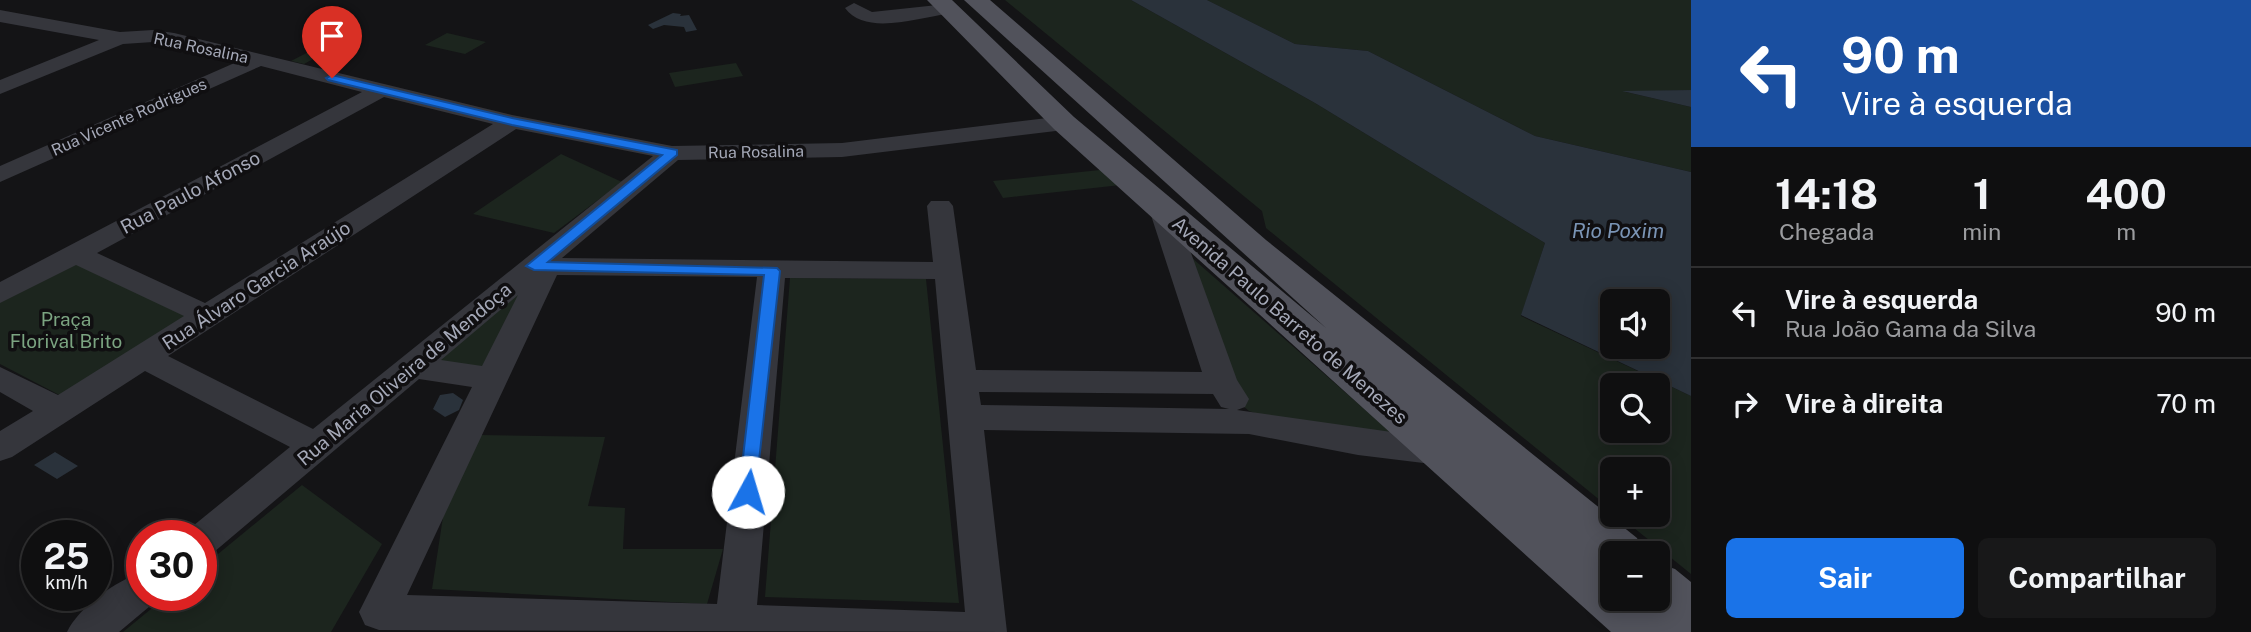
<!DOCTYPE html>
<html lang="pt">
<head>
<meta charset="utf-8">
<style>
  :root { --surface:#0f0f10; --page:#181819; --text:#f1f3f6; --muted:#9b9c9f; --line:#2f2f30; --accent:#1a73e8 }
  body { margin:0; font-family:"Public Sans",sans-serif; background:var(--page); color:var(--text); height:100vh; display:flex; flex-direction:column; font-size:26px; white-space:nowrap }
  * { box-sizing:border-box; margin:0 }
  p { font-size:23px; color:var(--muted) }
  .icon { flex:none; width:38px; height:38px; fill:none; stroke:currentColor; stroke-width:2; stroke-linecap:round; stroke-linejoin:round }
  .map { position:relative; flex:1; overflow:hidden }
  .side { display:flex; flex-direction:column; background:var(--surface); width:560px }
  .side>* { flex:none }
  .hud { background:#1a4fa0; color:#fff; overflow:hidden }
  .buttons { position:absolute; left:1600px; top:289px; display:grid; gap:14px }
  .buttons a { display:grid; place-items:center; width:70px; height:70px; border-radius:10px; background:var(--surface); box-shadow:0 4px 18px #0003,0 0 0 2px var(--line); font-size:35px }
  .speed { position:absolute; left:21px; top:520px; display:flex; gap:14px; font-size:35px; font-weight:700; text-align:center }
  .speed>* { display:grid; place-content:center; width:91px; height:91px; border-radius:50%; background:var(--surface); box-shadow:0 4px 18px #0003,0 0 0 2px var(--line); line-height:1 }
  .speed small { font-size:18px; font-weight:400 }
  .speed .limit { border:10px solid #d22; background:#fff; color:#111 }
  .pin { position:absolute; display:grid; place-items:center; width:60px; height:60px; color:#fff; margin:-72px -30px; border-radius:50% 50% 50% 0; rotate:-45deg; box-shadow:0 0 7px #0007 }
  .pin .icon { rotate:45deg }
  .me { position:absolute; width:77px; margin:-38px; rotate:6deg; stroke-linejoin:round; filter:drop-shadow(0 0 5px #0008) }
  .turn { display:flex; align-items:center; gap:24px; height:147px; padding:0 35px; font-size:32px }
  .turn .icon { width:91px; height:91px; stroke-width:2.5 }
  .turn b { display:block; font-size:49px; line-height:60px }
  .eta { display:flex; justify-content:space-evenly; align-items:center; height:119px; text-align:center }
  .eta b { font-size:42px; font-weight:700; line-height:49px }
  .primary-button { display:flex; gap:14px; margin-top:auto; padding:14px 35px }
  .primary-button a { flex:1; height:80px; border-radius:10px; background:var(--accent); color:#fff; font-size:28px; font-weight:700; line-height:80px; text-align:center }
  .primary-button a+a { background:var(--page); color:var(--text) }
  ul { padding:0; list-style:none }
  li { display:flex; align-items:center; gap:21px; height:91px; padding:0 35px; border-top:2px solid var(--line) }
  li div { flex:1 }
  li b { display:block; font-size:26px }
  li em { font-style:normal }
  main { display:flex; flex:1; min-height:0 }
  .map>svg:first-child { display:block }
  .green { fill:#1c251e; fill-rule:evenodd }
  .water { fill:#2a323b; fill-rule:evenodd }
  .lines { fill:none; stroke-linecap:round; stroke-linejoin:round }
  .minor { fill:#35363c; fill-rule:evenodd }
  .major { fill:#51525b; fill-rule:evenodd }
  .route { fill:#1a73e8; stroke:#114b97; stroke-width:2 }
  .labels { text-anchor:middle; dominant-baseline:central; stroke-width:7; stroke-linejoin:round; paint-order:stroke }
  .far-street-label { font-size:16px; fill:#a5a9b8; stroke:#100f11 }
  .street-label { font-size:19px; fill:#a5a9b8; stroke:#100f11 }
  .park-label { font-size:19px; fill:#7ba481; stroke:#100f11 }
  .water-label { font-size:21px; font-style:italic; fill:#7a94b5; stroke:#100f11 }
</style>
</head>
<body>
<main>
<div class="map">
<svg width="1691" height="632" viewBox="0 0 1691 632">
  <rect width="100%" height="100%" fill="#141416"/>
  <!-- green -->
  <path class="green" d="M 1005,0 L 1131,0 L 1315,103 L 1545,243 L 1521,316 L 1691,396 L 1691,574 L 1618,515 L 1657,514 L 1657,469 L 1612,469 L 1612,510 L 1266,228 L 1262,211 ZM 1612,385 L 1657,385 L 1657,430 L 1612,430 Z
    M 1207,0 L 1691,0 L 1691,90 L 1626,92 L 1691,107 L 1691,172 L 1535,136 L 1368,51 L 1295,44 Z
    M 351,30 L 363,32 L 304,64 L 291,61 Z
    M 447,33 L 486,42 L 465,54 L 425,45 Z
    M 736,63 L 743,76 L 675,87 L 669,73 Z
    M 561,154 L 622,182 L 554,233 L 473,214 Z
    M 1100,170 L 1121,185 L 1003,198 L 993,181 Z
    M 1191,257 L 1395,436 L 1267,417 L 1249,411 L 1231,396 Z
    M 73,259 L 194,318 L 67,399 L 0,364 L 0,298 Z
    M 790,278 L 926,279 L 959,603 L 765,597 Z
    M 525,288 L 487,367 L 433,364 Z
    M 480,435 L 605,437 L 588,506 L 625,508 L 623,549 L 723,549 L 707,604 L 432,589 L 445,504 Z
    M 302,485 L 382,544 L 331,632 L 123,632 L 168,595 L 201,595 L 201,568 Z"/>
  <!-- water -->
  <path class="water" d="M 1131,0 L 1207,0 L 1295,44 L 1368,51 L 1535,136 L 1691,172 L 1691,396 L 1521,315 L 1545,243 L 1315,103 ZM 1612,301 L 1657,301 L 1657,346 L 1612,346 Z
    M 673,13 L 681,14 L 680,16 L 689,15 L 697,30 L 686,32 L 684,27 L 664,25 L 653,29 L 648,25 Z
    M 1691,90 L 1691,107 L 1622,91 Z
    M 453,393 L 463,400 L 459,410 L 445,417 L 433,409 L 440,395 Z
    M 55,452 L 78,466 L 57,479 L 34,465 Z"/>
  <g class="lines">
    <!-- minor -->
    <path class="minor" d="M 854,3 L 872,12 L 947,4 L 956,9 L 947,14 C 917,18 865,36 845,8 Z
      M 0,10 L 120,32 L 153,30 L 174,33 L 512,115 L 672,146 L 842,143 L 1064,116 L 1072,118 L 1075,123 L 1072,128 L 1064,130 L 842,157 L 678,160 L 562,258 L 933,262 L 927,206 L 931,201 L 949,201 L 953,206 L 976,370 L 1202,372 L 1148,206 L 1152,201 L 1170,201 L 1174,206 L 1237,380 L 1249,399 L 1245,407 L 1237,410 L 1448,440 L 1460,444 L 1465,453 L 1460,462 L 1448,466 L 1358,455 L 1249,434 L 984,430 L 1007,632 L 379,630 L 365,625 L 359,612 L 472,387 L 419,379 L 214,552 L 201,557 L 201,536 L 185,536 L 188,530 L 290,447 L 145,371 L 12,457 L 0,461 L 0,431 L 33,411 L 0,392 L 0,367 L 58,395 L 184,316 L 76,265 L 0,303 L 0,282 L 362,92 L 261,66 L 0,182 L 0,166 L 239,61 L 174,45 L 153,42 L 123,44 L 0,94 L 0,80 L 99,40 L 0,22 ZM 384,97 L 493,124 L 205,303 L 97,253 ZM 516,129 L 653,156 L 313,429 L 168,356 ZM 557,275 L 757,277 L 717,604 L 407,595 ZM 785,278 L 935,279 L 965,612 L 757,605 ZM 518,295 L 482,366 L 441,360 ZM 979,392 L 1213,394 L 1221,407 L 1229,409 L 981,405 Z
      M 142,572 L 142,595 L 159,595 L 156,601 L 119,632 L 67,632 C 79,607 116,581 142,572 Z"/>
    <!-- major -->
    <path class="major" d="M 927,0 L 952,0 L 1074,117 L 1326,328 L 964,0 L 990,0 L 1266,240 L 1637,538 L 1644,553 L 1612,553 L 1612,598 L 1657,598 L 1657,563 L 1675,569 L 1691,582 L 1691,632 L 1611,632 L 1054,129 Z"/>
  </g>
  <!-- route -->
  <path class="route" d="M 332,75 L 512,118 L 677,150 L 677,155 L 548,262 L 777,268 L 780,271 L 755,497 L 742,497 L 739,492 L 764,275 L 534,270 L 526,266 L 662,155 L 512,125 L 328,80 L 326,78 Z"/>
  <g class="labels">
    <!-- far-street labels -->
    <g class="far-street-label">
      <text transform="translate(201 48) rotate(12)">Rua Rosalina</text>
      <text transform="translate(129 117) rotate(-24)">Rua Vicente Rodrigues</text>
      <text transform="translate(756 152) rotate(-1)">Rua Rosalina</text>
    </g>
    <!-- street labels -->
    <g class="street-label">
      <text transform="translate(190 192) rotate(-28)">Rua Paulo Afonso</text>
      <text transform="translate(256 285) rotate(-33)">Rua Álvaro Garcia Araújo</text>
      <text transform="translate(1290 320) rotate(41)">Avenida Paulo Barreto de Menezes</text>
      <text transform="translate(404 374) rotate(-40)">Rua Maria Oliveira de Mendoça</text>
    </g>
    <!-- park labels -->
    <g class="park-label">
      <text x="66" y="319">Praça<tspan x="66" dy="22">Florival Brito</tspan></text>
    </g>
    <!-- water labels -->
    <g class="water-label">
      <text x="1618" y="230">Rio Poxim</text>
    </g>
  </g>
</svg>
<div class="buttons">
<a><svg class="icon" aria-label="sound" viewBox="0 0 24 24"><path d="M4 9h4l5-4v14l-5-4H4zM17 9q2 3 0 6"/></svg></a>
<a><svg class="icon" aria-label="search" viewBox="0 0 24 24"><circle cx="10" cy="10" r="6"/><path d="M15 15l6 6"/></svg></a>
<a>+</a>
<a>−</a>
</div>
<div class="speed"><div>25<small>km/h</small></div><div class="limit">30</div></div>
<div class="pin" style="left:332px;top:78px;background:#d93025"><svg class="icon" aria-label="arrive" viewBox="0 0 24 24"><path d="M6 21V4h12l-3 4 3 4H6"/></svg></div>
<svg class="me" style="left:748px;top:492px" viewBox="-20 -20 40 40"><circle r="19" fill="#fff"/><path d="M0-13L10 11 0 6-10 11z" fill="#1a73e8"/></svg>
</div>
<section class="side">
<div class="hud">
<div class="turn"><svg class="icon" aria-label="left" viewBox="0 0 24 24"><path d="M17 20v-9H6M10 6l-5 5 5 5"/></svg><div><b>90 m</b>Vire à esquerda</div></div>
</div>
<div class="eta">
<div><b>14:18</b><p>Chegada</p></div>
<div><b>1</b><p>min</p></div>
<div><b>400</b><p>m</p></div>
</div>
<ul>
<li><svg class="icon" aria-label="left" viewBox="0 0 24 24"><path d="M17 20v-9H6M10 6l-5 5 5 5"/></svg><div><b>Vire à esquerda</b><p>Rua João Gama da Silva</p></div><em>90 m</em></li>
<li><svg class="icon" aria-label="right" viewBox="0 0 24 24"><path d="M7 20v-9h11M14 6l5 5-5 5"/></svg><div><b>Vire à direita</b></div><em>70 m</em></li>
</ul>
<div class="primary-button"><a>Sair</a><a>Compartilhar</a></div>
</section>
</main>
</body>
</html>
